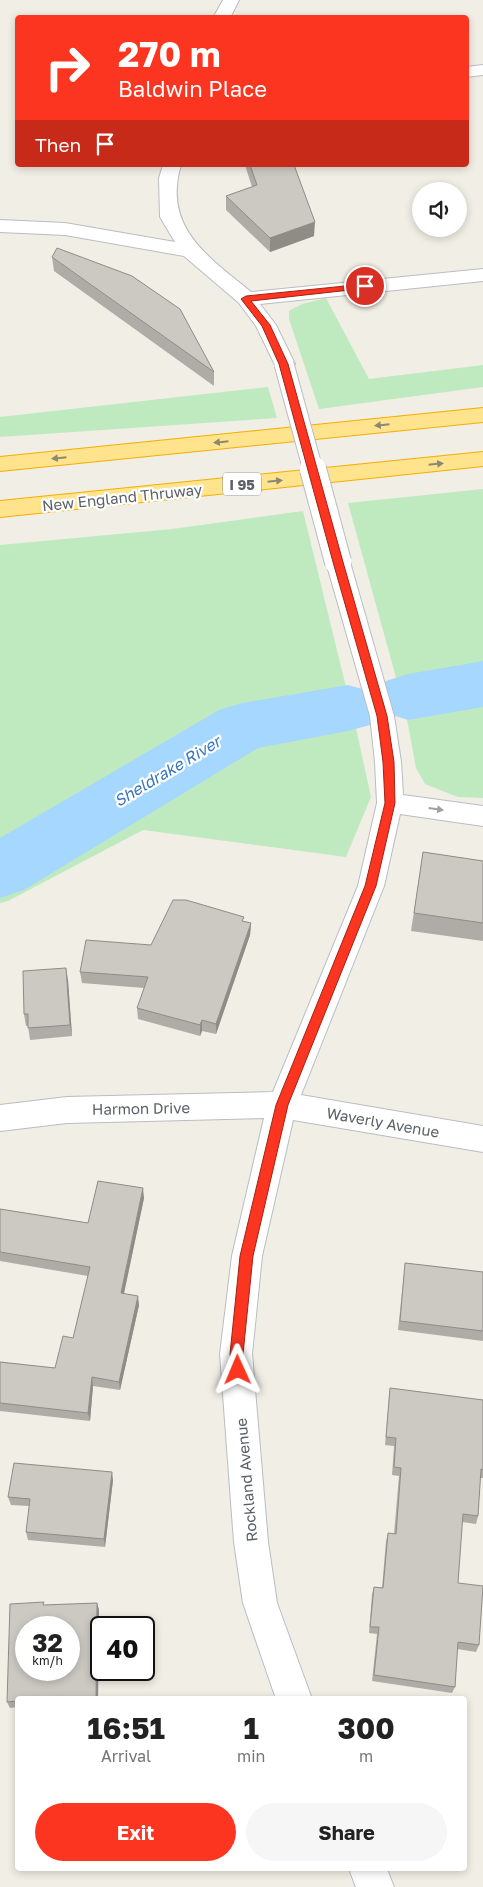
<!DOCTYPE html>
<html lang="en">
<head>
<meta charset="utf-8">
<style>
  :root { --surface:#fff; --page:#f6f6f6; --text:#222; --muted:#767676; --accent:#fb3520 }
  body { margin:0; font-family:"Golos Text",sans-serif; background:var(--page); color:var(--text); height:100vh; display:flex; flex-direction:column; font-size:19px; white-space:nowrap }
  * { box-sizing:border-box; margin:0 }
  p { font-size:16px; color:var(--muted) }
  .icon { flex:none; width:28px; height:28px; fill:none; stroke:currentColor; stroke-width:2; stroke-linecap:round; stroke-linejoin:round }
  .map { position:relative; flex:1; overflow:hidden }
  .details { position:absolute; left:15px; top:1696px; width:452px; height:175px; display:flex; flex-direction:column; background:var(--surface); border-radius:5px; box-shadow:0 2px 8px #0003 }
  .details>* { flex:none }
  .hud { position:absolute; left:15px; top:15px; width:454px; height:152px; border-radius:5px; box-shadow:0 2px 8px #0003; background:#fb3520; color:#fff; overflow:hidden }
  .tools { position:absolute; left:412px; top:182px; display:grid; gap:10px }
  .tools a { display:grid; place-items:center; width:55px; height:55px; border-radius:50%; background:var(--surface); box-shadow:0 2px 8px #0003; font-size:25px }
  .speed { position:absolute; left:15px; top:1616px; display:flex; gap:10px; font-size:25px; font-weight:700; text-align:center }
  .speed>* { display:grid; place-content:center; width:65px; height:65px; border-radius:50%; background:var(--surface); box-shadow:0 2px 8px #0003; line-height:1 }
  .speed small { font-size:12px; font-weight:400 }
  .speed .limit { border:2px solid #111; border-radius:8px; background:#fff; color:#111 }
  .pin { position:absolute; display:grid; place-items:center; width:42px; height:42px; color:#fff; margin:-21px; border:2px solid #fff; border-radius:50%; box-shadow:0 1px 5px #0007 }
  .me { position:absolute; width:55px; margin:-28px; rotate:359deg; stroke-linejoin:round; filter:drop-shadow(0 0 4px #0008) }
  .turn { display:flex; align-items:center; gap:18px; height:105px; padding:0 20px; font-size:22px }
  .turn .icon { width:65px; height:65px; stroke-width:2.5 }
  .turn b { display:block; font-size:35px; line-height:42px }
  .then { display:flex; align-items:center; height:48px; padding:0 20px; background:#0003; gap:10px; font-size:19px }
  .eta { display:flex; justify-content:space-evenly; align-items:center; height:85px; text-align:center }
  .eta b { font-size:30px; font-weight:700; line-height:35px }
  .cta { display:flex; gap:10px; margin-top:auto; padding:10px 20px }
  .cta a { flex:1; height:58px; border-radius:30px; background:var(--accent); color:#fff; font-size:20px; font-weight:700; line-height:58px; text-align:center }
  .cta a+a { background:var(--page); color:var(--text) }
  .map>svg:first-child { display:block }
  .green { fill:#bfeac0 }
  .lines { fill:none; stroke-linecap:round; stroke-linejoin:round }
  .river { fill:#a6d7ff; fill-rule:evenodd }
  .minor-casing { stroke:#b9bdc2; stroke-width:2 }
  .highway-casing { stroke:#f5ad00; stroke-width:2 }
  .minor { fill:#fff; fill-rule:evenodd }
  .highway { fill:#ffe48d; fill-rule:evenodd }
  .minor-bridge-far1-casing { stroke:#b9bdc2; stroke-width:21; stroke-linecap:butt }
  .minor-bridge-casing { stroke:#b9bdc2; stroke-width:28; stroke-linecap:butt }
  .minor-bridge-far1 { stroke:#fff; stroke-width:19 }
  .minor-bridge { stroke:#fff; stroke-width:26 }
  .wall { fill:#afaca7 }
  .shaded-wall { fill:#8f8c88 }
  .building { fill:#ccc8c2; stroke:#8f8c88; fill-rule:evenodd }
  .oneway { fill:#8d8872 }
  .oneway2 { fill:#9da0a4 }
  .route { fill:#fb3520; stroke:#a32215 }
  .labels { text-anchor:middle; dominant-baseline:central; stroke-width:4.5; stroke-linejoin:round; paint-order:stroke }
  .shield { fill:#fff; stroke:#8d9095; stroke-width:1 }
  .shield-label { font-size:14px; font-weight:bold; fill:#5c6167 }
  .street-label { font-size:15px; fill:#5c6167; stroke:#fff }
  .water-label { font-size:16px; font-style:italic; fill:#3776bd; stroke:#fff }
</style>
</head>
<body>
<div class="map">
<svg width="483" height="1887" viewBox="0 0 483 1887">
  <rect width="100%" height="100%" fill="#f1eee5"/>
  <!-- green -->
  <path class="green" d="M 326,298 L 369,379 L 483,365 L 483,387 L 319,409 L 289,319 L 289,311 L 302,304 Z
    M 268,387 L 277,418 L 0,437 L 0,417 Z
    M 483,489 L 483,798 L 458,797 L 425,784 L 416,768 L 406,714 L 348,503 Z
    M 303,511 L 356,728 L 371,797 L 346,857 L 143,830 L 8,901 L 0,903 L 0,545 L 172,529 Z"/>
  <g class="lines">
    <!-- river -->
    <path class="river" d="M 483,661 L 483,707 L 408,720 L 386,713 L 377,697 L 386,681 L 408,674 Z
      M 348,685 L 370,691 L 380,708 L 370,725 L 348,731 L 258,748 L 24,890 L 0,898 L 0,838 L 219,710 L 242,703 Z"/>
    <defs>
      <path id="minor" d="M 223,0 L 239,0 L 230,18 L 213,18 Z
        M 483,65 L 483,75 L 466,77 L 466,67 Z
        M 163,165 L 181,165 C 162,228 209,257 251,292 L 483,269 L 483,281 L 260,304 L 276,325 L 295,364 L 291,369 L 284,371 L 277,369 L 256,326 L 239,303 L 184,256 L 65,235 L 0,232 L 0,220 L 65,223 L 175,242 L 160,217 L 159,178 Z
        M 338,554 L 346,556 L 350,562 L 394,716 L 401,762 L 403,795 L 483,806 L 483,826 L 400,814 L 384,886 L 301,1095 L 483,1126 L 483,1152 L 293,1120 L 262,1256 L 252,1354 L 268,1542 L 277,1603 L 312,1699 L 276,1699 L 243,1603 L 234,1542 L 220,1354 L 232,1256 L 264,1118 L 67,1123 L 0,1131 L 0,1105 L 67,1097 L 273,1092 L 358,886 L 377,803 L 375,762 L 370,716 L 326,562 L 330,556 Z
        M 349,1869 L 387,1869 L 394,1887 L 356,1887 Z"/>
      <path id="highway" d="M 483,408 L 483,422 L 0,471 L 0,457 Z
        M 483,452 L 483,466 L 0,517 L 0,501 Z"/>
    </defs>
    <!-- minor casing -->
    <use href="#minor" class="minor-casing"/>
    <!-- highway casing -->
    <use href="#highway" class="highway-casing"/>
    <!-- minor -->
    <use href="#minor" class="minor"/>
    <!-- highway -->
    <use href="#highway" class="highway"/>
    <defs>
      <path id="minor-bridge-far1" d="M 284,364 L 313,470"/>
      <path id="minor-bridge" d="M 313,469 L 338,562"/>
    </defs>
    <!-- minor-bridge-far1 casing -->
    <use href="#minor-bridge-far1" class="minor-bridge-far1-casing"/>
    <!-- minor-bridge casing -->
    <use href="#minor-bridge" class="minor-bridge-casing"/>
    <!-- minor-bridge-far1 -->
    <use href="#minor-bridge-far1" class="minor-bridge-far1"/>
    <!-- minor-bridge -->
    <use href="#minor-bridge" class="minor-bridge"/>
  </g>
  <!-- wall -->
  <path class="wall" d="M 245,165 L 294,165 L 314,236 L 270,252 L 226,210 L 226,196 L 252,187 Z
    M 52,257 L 214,372 L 214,386 L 54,271 Z
    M 423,852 L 483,861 L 483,941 L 411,931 Z
    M 244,921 L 251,923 L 250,935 L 216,1034 L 202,1031 L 200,1036 L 138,1019 L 137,1008 L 144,988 L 82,983 L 80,972 L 151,945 Z
    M 68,980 L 72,1036 L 30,1040 L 28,1026 L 26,1026 L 24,1014 Z
    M 144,1198 L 124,1294 L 139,1305 L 120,1390 L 93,1386 L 90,1421 L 0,1411 L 0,1362 L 55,1368 L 73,1338 L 88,1276 L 0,1261 L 0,1209 L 88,1223 Z
    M 405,1263 L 483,1272 L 483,1341 L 398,1330 L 404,1273 Z
    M 390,1388 L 483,1400 L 483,1478 L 480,1478 L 478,1516 L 476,1524 L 462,1522 L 458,1583 L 479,1645 L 476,1652 L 457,1649 L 455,1687 L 452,1693 L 372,1681 L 377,1634 L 369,1633 L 372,1594 L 374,1587 L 382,1588 L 386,1541 L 388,1533 L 394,1534 L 399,1476 L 392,1475 L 394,1446 L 385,1445 L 389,1397 Z
    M 113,1480 L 105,1547 L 28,1540 L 26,1532 L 29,1506 L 11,1505 L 8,1497 Z
    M 97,1603 L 99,1610 L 98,1699 L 18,1699 L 18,1707 L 10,1708 L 7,1702 L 45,1605 Z"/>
  <!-- shaded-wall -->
  <path class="shaded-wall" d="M 315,222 L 314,236 L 270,252 L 270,238 Z
    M 251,923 L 250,935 L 216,1034 L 216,1024 Z
    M 66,968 L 68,980 L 72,1036 L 70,1025 Z
    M 202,1020 L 202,1031 L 200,1036 L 200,1025 Z
    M 143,1188 L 144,1198 L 122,1302 L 121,1293 Z
    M 138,1296 L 139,1305 L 120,1390 L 119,1382 Z
    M 92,1377 L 93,1386 L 90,1421 L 88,1413 Z
    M 112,1472 L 113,1480 L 105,1547 L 104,1539 Z
    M 97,1603 L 99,1610 L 98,1699 L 97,1699 L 96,1698 Z"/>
  <!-- building -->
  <path class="building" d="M 250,165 L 294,165 L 315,222 L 270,238 L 226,196 L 257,185 Z
    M 57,248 L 132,276 L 180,309 L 214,372 L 52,257 Z
    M 423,852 L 483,861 L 483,923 L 414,913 Z
    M 173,900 L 186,900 L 244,917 L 242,921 L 251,923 L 216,1024 L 202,1020 L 200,1025 L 137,1008 L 148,977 L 80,972 L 86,940 L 151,945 Z
    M 66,968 L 70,1025 L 28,1028 L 28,1014 L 24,1014 L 23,971 Z
    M 98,1181 L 143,1188 L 121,1293 L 138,1296 L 119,1382 L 92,1377 L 88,1413 L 0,1403 L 0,1362 L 55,1368 L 63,1336 L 73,1338 L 90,1267 L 0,1252 L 0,1209 L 88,1223 Z
    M 405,1263 L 483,1272 L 483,1331 L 400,1321 Z
    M 390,1388 L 483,1400 L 483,1470 L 481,1469 L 478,1516 L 463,1514 L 458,1583 L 483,1586 L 479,1645 L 458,1642 L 455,1687 L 374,1675 L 379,1627 L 370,1627 L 374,1587 L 383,1588 L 388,1533 L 396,1534 L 401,1468 L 394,1467 L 396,1438 L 386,1437 Z
    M 14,1463 L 112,1472 L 104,1539 L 26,1532 L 30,1499 L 8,1497 Z
    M 44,1602 L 43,1605 L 97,1603 L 96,1698 L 76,1699 L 18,1699 L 18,1701 L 7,1702 L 10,1604 ZM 26,1628 L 69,1628 L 69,1670 L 26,1670 Z"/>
  <!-- one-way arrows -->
  <defs><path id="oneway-solid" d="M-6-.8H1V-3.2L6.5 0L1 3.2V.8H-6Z" transform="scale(1.25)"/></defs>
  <g class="oneway">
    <use href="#oneway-solid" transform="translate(382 425) rotate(174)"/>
    <use href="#oneway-solid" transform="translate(221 442) rotate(174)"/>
    <use href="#oneway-solid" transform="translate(59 458) rotate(174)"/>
    <use href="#oneway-solid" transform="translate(436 464) rotate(-6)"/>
    <use href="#oneway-solid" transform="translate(275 481) rotate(-6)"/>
  </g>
  <use class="oneway2" href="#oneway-solid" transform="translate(436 809) rotate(8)"/>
  <!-- route -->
  <path class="route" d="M 365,284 L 369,286 L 368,288 L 251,301 L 270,325 L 288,364 L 343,562 L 387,716 L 394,762 L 395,803 L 376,886 L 288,1105 L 253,1256 L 243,1354 L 244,1370 L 242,1375 L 238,1377 L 233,1375 L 230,1354 L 240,1256 L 276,1105 L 365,886 L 385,803 L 383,762 L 377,716 L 333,562 L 279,364 L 262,326 L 241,299 L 246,296 Z"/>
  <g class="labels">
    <!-- shield labels -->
    <rect class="shield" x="223" y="472.5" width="38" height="23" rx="4"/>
    <g class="shield-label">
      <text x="242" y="484">I 95</text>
    </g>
    <!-- street labels -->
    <g class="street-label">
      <text transform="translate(122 497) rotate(-6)">New England Thruway</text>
      <text transform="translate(141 1108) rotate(-1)">Harmon Drive</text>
      <text transform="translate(383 1122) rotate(10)">Waverly Avenue</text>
      <text transform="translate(246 1480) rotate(-95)">Rockland Avenue</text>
    </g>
    <!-- water labels -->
    <g class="water-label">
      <text transform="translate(167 771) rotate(-31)">Sheldrake River</text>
    </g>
  </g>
</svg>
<div class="tools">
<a><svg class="icon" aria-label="sound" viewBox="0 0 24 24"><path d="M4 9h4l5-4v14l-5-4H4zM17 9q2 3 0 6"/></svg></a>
</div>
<div class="speed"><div>32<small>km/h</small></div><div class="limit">40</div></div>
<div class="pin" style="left:365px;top:286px;background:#d93025"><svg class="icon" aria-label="arrive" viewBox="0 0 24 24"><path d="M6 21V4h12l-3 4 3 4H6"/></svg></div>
<svg class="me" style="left:238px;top:1370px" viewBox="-20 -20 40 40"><path d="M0-17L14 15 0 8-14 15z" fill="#fb3520" stroke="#fff" stroke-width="4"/></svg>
<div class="hud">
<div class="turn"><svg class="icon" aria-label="right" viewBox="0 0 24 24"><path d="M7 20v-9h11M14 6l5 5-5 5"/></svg><div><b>270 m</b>Baldwin Place</div></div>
<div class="then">Then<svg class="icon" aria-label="arrive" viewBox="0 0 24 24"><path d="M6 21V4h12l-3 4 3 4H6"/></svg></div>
</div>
<section class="details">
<div class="eta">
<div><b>16:51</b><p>Arrival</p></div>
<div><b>1</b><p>min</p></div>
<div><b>300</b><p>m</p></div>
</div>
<div class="cta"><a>Exit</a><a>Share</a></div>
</section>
</div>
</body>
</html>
